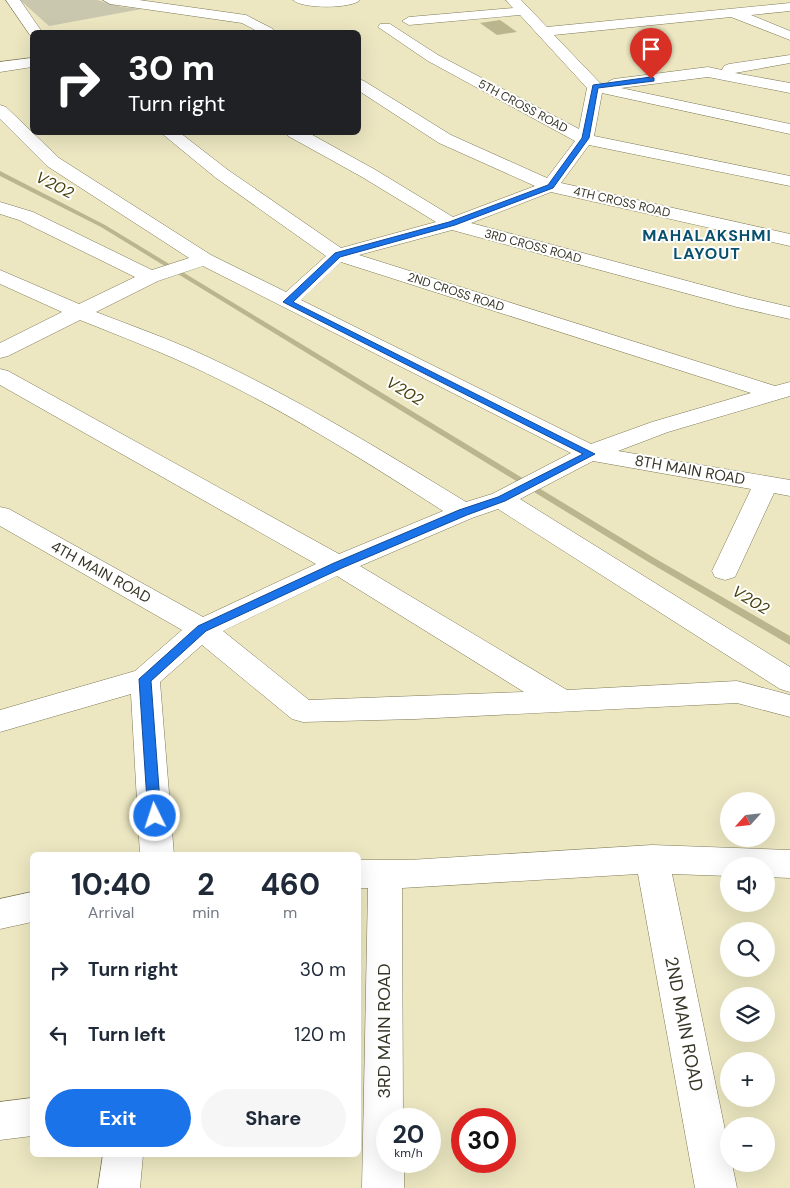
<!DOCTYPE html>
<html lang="en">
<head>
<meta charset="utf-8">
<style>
  :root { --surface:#fff; --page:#f6f6f7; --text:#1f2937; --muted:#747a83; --accent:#1a73e8 }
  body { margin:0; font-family:"DM Sans",sans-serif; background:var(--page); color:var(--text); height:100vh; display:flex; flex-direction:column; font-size:19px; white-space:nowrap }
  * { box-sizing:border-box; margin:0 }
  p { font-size:16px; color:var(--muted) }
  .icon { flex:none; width:28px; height:28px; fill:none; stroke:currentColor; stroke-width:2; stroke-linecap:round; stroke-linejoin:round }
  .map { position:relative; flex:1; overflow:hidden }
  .side { position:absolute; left:30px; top:852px; width:331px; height:305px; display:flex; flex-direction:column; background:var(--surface); border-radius:8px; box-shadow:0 5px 20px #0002 }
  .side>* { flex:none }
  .hud { position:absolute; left:30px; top:30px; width:331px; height:105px; border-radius:8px; box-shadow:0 5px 20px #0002; background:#202124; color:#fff; overflow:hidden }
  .needle { width:32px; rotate:243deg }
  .controls { position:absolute; left:720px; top:792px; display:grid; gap:10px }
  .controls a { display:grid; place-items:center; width:55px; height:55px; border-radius:50%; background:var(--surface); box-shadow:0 5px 20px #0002; font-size:25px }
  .speed { position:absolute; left:376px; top:1108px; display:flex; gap:10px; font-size:25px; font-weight:700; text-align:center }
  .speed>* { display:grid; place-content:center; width:65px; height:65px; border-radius:50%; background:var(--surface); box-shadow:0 5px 20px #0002; line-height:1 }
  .speed small { font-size:12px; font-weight:400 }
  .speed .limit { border:8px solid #d22; background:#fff; color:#111 }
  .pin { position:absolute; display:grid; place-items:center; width:42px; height:42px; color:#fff; margin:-51px -21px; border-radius:50% 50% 50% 0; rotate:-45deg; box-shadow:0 0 5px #0007 }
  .pin .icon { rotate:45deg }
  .me { position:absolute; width:55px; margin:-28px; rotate:356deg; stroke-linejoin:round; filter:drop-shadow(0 0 4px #0008) }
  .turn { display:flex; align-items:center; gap:18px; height:105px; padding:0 15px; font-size:22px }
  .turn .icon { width:65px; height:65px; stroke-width:2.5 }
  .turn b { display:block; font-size:35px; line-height:42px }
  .eta { display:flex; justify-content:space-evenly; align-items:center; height:85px; text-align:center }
  .eta b { font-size:30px; font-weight:700; line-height:35px }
  .button { display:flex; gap:10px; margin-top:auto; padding:10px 15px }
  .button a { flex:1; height:58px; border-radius:30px; background:var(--accent); color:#fff; font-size:20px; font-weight:700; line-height:58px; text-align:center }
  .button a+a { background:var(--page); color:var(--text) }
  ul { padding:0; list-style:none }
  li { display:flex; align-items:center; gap:15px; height:65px; padding:0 15px }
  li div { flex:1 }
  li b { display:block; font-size:19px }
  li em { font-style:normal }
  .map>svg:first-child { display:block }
  .green { fill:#cac7af }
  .water { fill:#bab58d }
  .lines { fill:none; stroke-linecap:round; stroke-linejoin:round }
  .stream { fill:#bab58d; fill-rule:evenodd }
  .minor-casing { stroke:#7e7957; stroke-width:1 }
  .minor { fill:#fff; fill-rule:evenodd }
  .route { fill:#1a73e8; stroke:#114b97 }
  .labels { text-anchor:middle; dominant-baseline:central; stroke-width:4; stroke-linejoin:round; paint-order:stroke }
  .far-street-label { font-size:12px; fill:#373526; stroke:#fff }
  .street-label { font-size:15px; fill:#373526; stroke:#fff }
  .water-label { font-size:16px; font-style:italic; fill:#47410e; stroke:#fff }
  .far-district-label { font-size:16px; font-weight:bold; letter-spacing:1px; fill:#08506d; stroke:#fff }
  .near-street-label { font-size:18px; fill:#373526; stroke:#fff }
</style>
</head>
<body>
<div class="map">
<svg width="790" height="1188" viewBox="0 0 790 1188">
  <rect width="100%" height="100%" fill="#ece7c1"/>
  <!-- green -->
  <path class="green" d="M 20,0 L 97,0 L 122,7 L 142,9 L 49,26 Z"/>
  <!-- water -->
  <path class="water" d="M 500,20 L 517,32 L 497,35 L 480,23 Z"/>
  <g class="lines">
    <!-- stream -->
    <path class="stream" d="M 0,171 L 105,225 L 656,559 L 790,636 L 790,645 L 650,563 L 101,227 L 0,176 Z"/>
    <defs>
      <path id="minor" d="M 6,0 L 20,0 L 42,32 L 32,32 L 32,36 L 30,35 Z
        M 103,0 L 139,0 L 246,15 L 273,29 L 275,32 L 259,32 L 242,23 L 110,4 Z
        M 293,0 L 360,0 C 352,9 301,9 293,0 Z
        M 506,0 L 521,0 L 547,27 L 790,3 L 790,11 L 751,15 L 790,31 L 790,40 L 731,17 L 554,35 L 600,83 L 607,85 L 609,81 L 614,79 L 708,67 L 722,70 L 724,66 L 729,64 L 790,55 L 790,63 L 735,73 L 790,83 L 790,93 L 708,77 L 621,88 L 790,124 L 790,134 L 602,93 L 594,136 L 790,176 L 790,186 L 589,145 L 561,183 L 790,234 L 790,246 L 551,192 L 471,223 L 747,297 L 790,307 L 790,319 L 737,307 L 452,230 L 359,255 L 775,386 L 790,382 L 790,396 L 668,432 L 618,451 L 790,480 L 790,496 L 774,493 L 735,577 L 725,580 L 715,577 L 712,571 L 751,489 L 593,461 L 520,499 L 790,667 L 790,692 L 780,689 L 498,509 L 472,518 L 360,566 L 567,690 L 737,681 L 790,695 L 790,717 L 737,703 L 415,719 L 303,722 L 292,719 L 202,645 L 160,682 L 174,855 L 140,855 L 131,694 L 0,732 L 0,710 L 135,671 L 182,630 L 0,526 L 0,507 L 9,509 L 203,617 L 316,564 L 0,385 L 0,369 L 8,371 L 339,554 L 443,511 C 356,455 267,399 171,357 C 141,344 110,332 80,320 L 8,356 L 0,358 L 0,343 L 62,312 L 0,284 L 0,270 L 79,304 L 135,277 L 19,220 L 0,214 L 0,202 L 33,212 L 152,270 L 189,258 L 47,166 L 0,119 L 0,105 L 6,107 L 59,158 L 211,255 L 286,292 L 326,256 L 216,178 L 160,132 L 179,132 L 228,170 L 341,248 L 436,222 L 362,177 L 288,136 L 286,132 L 307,132 L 374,169 L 453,217 L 535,186 L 439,143 L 359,91 L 359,79 L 364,81 L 451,135 L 547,178 L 575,141 L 428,61 L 378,27 L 380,24 L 390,24 L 438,55 L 579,129 L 587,88 L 520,15 L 409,25 L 402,21 L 409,17 L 513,8 ZM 341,262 L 751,393 L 652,422 L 591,444 L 301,300 ZM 203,266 L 571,453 L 492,494 L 466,502 C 376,447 285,391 188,348 C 158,335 127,324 96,312 L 158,281 ZM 337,576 L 524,692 L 309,700 L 223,631 Z
        M 32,58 L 32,67 L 0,72 L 0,62 Z
        M 652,845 L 790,850 L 790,878 L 766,877 L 766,866 L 729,866 L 729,876 L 672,874 L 729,1149 L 729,1164 L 732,1164 L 737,1188 L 695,1188 L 638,874 L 402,888 L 403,1119 L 388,1119 L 388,1161 L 404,1161 L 404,1188 L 362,1188 L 368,888 L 359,888 L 359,860 L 409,860 Z
        M 32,892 L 32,922 L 0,929 L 0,899 Z
        M 32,1098 L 32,1136 L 0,1140 L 0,1102 Z
        M 103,1155 L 143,1155 L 140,1188 L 98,1188 Z"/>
    </defs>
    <!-- minor casing -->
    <use href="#minor" class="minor-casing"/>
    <!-- minor -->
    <use href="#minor" class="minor"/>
  </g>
  <!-- route -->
  <path class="route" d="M 651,77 L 654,78 L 654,81 L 598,88 L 589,138 L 553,188 L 455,225 L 340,257 L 293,302 L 595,454 L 505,501 L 467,515 L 342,568 L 206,631 L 151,681 L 161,816 L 159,820 L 155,821 L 150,820 L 148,816 L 139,679 L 198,626 L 334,563 L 459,510 L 498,497 L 583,454 L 283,302 L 335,253 L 449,222 L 548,185 L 582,138 L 593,85 Z"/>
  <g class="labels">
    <!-- far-street labels -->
    <g class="far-street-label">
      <text transform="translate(523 106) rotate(28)">5TH CROSS ROAD</text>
      <text transform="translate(622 202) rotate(13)">4TH CROSS ROAD</text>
      <text transform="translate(533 246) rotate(15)">3RD CROSS ROAD</text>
      <text transform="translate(456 292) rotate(18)">2ND CROSS ROAD</text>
    </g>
    <!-- street labels -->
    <g class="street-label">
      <text transform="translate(690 470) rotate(10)">8TH MAIN ROAD</text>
      <text transform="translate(101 572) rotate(29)">4TH MAIN ROAD</text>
    </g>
    <!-- water labels -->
    <g class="water-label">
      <text transform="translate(55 185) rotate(27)">V202</text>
      <text transform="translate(405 391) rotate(31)">V202</text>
      <text transform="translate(751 600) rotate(31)">V202</text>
    </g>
    <!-- far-district labels -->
    <g class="far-district-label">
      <text x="707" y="235">MAHALAKSHMI<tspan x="707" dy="18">LAYOUT</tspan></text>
    </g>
    <!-- near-street labels -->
    <g class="near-street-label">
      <text transform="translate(684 1024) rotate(79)">2ND MAIN ROAD</text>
      <text transform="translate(384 1031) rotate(-90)">3RD MAIN ROAD</text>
    </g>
  </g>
</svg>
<div class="controls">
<a><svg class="needle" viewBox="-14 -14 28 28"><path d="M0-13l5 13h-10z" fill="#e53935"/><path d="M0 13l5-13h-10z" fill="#747a83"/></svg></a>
<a><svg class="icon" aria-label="sound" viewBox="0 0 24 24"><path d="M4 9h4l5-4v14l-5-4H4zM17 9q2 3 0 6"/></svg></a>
<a><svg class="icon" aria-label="search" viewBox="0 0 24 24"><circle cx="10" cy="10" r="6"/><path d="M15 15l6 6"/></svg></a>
<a><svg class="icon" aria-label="layers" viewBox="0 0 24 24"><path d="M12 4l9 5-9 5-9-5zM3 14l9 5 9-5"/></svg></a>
<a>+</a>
<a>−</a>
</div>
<div class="speed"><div>20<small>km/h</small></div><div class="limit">30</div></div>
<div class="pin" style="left:651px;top:79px;background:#d93025"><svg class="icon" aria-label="arrive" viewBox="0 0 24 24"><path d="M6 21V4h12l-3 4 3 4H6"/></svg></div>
<svg class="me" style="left:155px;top:816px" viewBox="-20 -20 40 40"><circle r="17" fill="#1a73e8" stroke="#fff" stroke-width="3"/><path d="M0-11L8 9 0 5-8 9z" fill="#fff"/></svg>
<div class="hud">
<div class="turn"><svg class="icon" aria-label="right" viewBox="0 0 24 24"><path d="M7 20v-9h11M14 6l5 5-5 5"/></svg><div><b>30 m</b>Turn right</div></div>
</div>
<section class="side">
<div class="eta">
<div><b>10:40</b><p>Arrival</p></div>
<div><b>2</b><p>min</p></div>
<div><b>460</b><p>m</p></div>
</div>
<ul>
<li><svg class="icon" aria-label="right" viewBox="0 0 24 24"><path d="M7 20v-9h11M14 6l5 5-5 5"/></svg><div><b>Turn right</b></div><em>30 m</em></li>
<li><svg class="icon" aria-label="left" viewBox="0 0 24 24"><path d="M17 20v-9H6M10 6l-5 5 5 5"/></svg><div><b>Turn left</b></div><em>120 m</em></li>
</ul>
<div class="button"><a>Exit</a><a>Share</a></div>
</section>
</div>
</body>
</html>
